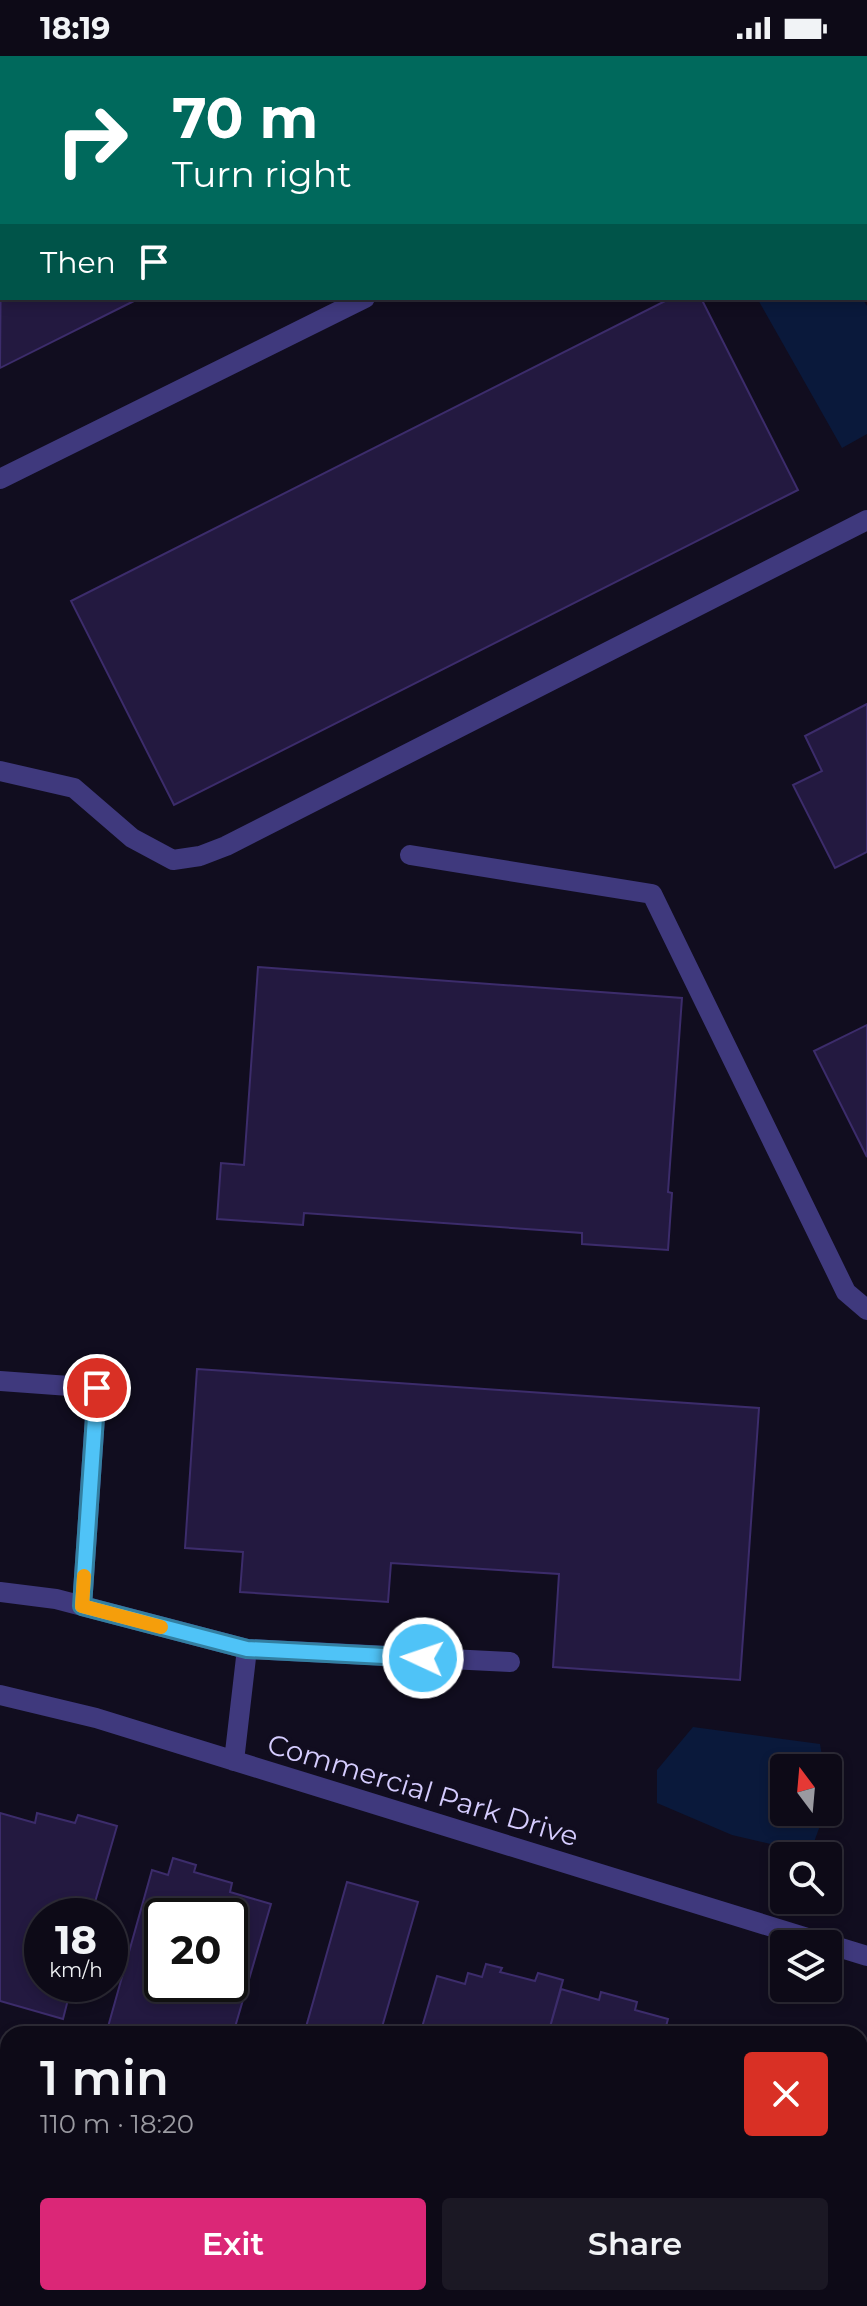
<!DOCTYPE html>
<html lang="en">
<head>
<meta charset="utf-8">
<style>
  :root { --surface:#0d0a17; --page:#1b1824; --text:#f1f3f6; --muted:#9a9aa1; --line:#2d2b36; --accent:#db2777 }
  body { margin:0; font-family:Montserrat,sans-serif; background:var(--page); color:var(--text); height:100vh; display:flex; flex-direction:column; font-size:30px; white-space:nowrap }
  * { box-sizing:border-box; margin:0 }
  p { font-size:26px; color:var(--muted) }
  .icon { flex:none; width:44px; height:44px; fill:none; stroke:currentColor; stroke-width:2; stroke-linecap:round; stroke-linejoin:round }
  .map { position:relative; flex:1; overflow:hidden }
  .drawer { position:absolute; left:0px; top:1970px; width:868px; height:280px; display:flex; flex-direction:column; background:var(--surface); border-radius:24px 24px 0 0; box-shadow:0 4px 12px #0003,0 0 0 2px var(--line) }
  .drawer>* { flex:none }
  .hud { position:absolute; left:0px; top:0px; width:868px; height:244px; box-shadow:0 4px 12px #0003,0 0 0 2px var(--line); background:#00695c; color:#fff; overflow:hidden }
  .needle { width:52px; rotate:344deg }
  .buttons { position:absolute; left:770px; top:1698px; display:grid; gap:16px }
  .buttons a { display:grid; place-items:center; width:72px; height:72px; border-radius:8px; background:var(--surface); box-shadow:0 4px 12px #0003,0 0 0 2px var(--line); font-size:40px }
  .speed { position:absolute; left:24px; top:1842px; display:flex; gap:16px; font-size:40px; font-weight:700; text-align:center }
  .speed>* { display:grid; place-content:center; width:104px; height:104px; border-radius:50%; background:var(--surface); box-shadow:0 4px 12px #0003,0 0 0 2px var(--line); line-height:1 }
  .speed small { font-size:20px; font-weight:400 }
  .speed .limit { border:4px solid #111; border-radius:12px; background:#fff; color:#111 }
  .pin { position:absolute; display:grid; place-items:center; width:68px; height:68px; color:#fff; margin:-34px; border:4px solid #fff; border-radius:50%; box-shadow:0 2px 8px #0007 }
  .me { position:absolute; width:88px; margin:-44px; rotate:273deg; stroke-linejoin:round; filter:drop-shadow(0 0 6px #0008) }
  .turn { display:flex; align-items:center; gap:28px; height:168px; padding:0 40px; font-size:36px }
  .turn .icon { width:104px; height:104px; stroke-width:2.5 }
  .turn b { display:block; font-size:56px; line-height:68px }
  .then { display:flex; align-items:center; height:76px; padding:0 40px; background:#0003; gap:16px; font-size:30px }
  .round { display:grid; place-items:center; flex:none; width:84px; height:84px; border-radius:8px; background:var(--page) }
  .head { display:flex; align-items:center; justify-content:space-between; height:136px; padding:0 40px }
  h1 { font-size:48px; font-weight:600; line-height:60px }
  .primary-button { display:flex; gap:16px; margin-top:auto; padding:16px 40px }
  .primary-button a { flex:1; height:92px; border-radius:8px; background:var(--accent); color:#fff; font-size:32px; font-weight:600; line-height:92px; text-align:center }
  .primary-button a+a { background:var(--page); color:var(--text) }
  .status { display:flex; justify-content:space-between; align-items:center; height:56px; padding:0 40px; background:var(--surface); direction:ltr }
  .status svg { height:22px; fill:currentColor }
  .map>svg:first-child { display:block }
  .green { fill:#102829 }
  .water { fill:#0a193b }
  .lines { fill:none; stroke-linecap:round; stroke-linejoin:round }
  .river { stroke:#0a193b; stroke-width:60 }
  .building { fill:#231940; stroke:#3c2c6b; stroke-width:2; fill-rule:evenodd }
  .minor { stroke:#3f397d; stroke-width:20 }
  .route-casing { stroke:#337fa1; stroke-width:20 }
  .route { stroke:#4fc3f7; stroke-width:14 }
  .slow { stroke:#f59e0b; stroke-width:14 }
  .labels { text-anchor:middle; dominant-baseline:central; stroke-width:8; stroke-linejoin:round; paint-order:stroke }
  .street-label { font-size:28px; fill:#d5ccfe; stroke:#110d1f }
</style>
</head>
<body>
<div class="status"><b>18:19</b><svg viewBox="0 0 49 12"><path d="M0 12V9h3v3zM5 12V6h3v6zM10 12V3h3v9zM15 12V0h3v12zM26 1h20v11H26zM47 4h2v5h-2z"/></svg></div>
<div class="map">
<svg width="867" height="2250" viewBox="0 0 867 2250">
  <rect width="100%" height="100%" fill="#110d1f"/>
  <!-- green -->
  <path class="green" d="M 0,2071 L 8,2073 L 8,2242 L 622,2242 L 703,2250 L 0,2250 Z"/>
  <!-- water -->
  <path class="water" d="M 757,242 L 862,242 L 867,250 L 867,378 L 842,392 Z
    M 693,1671 L 820,1688 L 824,1712 L 784,1712 L 784,1756 L 825,1756 L 810,1797 L 732,1779 L 657,1747 L 657,1714 Z"/>
  <g class="lines">
    <!-- river -->
    <path class="river" d="M 0,2150 L 8,2154
      M 185,2242 L 201,2250"/>
  </g>
  <!-- building -->
  <path class="building" d="M 119,0 L 588,0 L 589,2 L 115,2 Z
    M 2,59 L 2,242 L 140,242 L 0,312 Z
    M 671,242 L 701,242 L 798,434 L 174,749 L 71,545 Z
    M 867,648 L 867,796 L 835,812 L 793,729 L 822,715 L 805,680 Z
    M 258,911 L 682,942 L 668,1136 L 672,1137 L 668,1194 L 582,1188 L 582,1177 L 304,1157 L 303,1169 L 217,1163 L 221,1107 L 244,1109 Z
    M 867,969 L 867,1101 L 814,995 Z
    M 197,1313 L 759,1352 L 740,1624 L 553,1611 L 559,1518 L 391,1507 L 388,1546 L 240,1536 L 243,1496 L 185,1492 Z
    M 0,1757 L 35,1767 L 37,1757 L 75,1767 L 78,1759 L 117,1770 L 91,1860 L 42,1860 L 42,1928 L 72,1928 L 63,1963 L 0,1945 Z
    M 173,1802 L 196,1809 L 194,1816 L 232,1827 L 230,1836 L 271,1848 L 233,1978 L 106,1978 L 152,1814 L 168,1819 ZM 162,1860 L 230,1860 L 230,1928 L 162,1928 Z
    M 347,1826 L 418,1846 L 380,1978 L 304,1978 Z
    M 486,1908 L 502,1912 L 500,1916 L 535,1925 L 538,1917 L 563,1924 L 548,1978 L 420,1978 L 437,1920 L 465,1928 L 468,1917 L 482,1921 Z
    M 561,1933 L 599,1944 L 601,1936 L 637,1946 L 635,1954 L 668,1963 L 665,1974 L 674,1978 L 548,1978 Z
    M 867,2027 L 867,2103 L 860,2096 L 860,2034 Z
    M 860,2160 L 867,2162 L 867,2183 L 860,2203 Z
    M 765,2242 L 846,2242 L 843,2250 L 763,2250 Z"/>
  <g class="lines">
    <!-- minor -->
    <path class="minor" d="M 799,0 L 800,2
      M 866,107 L 867,109
      M 0,423 L 365,242
      M 0,715 L 74,732 L 132,782 L 173,804 L 200,800 L 226,790 L 867,464
      M 410,799 L 652,838 L 846,1236 L 867,1254
      M 0,1325 L 97,1332 L 82,1550
      M 0,1536 L 56,1543 L 247,1593 L 234,1705
      M 247,1593 L 510,1606
      M 0,1639 L 96,1662 L 827,1888
      M 828,1888 L 867,1900"/>
  </g>
  <g class="lines">
    <defs>
      <path id="route" d="M 97,1332 L 82,1550 L 247,1593 L 423,1602"/>
    </defs>
    <!-- route casing -->
    <use href="#route" class="route-casing"/>
    <!-- route -->
    <use href="#route" class="route"/>
    <!-- slow -->
    <path class="slow" d="M 84,1520 L 82,1550 L 161,1571"/>
  </g>
  <g class="labels">
    <!-- street labels -->
    <g class="street-label">
      <text transform="translate(423 1734) rotate(17)">Commercial Park Drive</text>
    </g>
  </g>
</svg>
<div class="buttons">
<a><svg class="needle" viewBox="-14 -14 28 28"><path d="M0-13l5 13h-10z" fill="#e53935"/><path d="M0 13l5-13h-10z" fill="#9a9aa1"/></svg></a>
<a><svg class="icon" aria-label="search" viewBox="0 0 24 24"><circle cx="10" cy="10" r="6"/><path d="M15 15l6 6"/></svg></a>
<a><svg class="icon" aria-label="layers" viewBox="0 0 24 24"><path d="M12 4l9 5-9 5-9-5zM3 14l9 5 9-5"/></svg></a>
</div>
<div class="speed"><div>18<small>km/h</small></div><div class="limit">20</div></div>
<div class="pin" style="left:97px;top:1332px;background:#d93025"><svg class="icon" aria-label="arrive" viewBox="0 0 24 24"><path d="M6 21V4h12l-3 4 3 4H6"/></svg></div>
<svg class="me" style="left:423px;top:1602px" viewBox="-20 -20 40 40"><circle r="17" fill="#4fc3f7" stroke="#fff" stroke-width="3"/><path d="M0-11L8 9 0 5-8 9z" fill="#fff"/></svg>
<div class="hud">
<div class="turn"><svg class="icon" aria-label="right" viewBox="0 0 24 24"><path d="M7 20v-9h11M14 6l5 5-5 5"/></svg><div><b>70 m</b>Turn right</div></div>
<div class="then">Then<svg class="icon" aria-label="arrive" viewBox="0 0 24 24"><path d="M6 21V4h12l-3 4 3 4H6"/></svg></div>
</div>
<section class="drawer">
<div class="head"><div><h1>1 min</h1><p>110 m · 18:20</p></div><a class="round" style="background:#d93025;color:#fff"><svg class="icon" aria-label="close" viewBox="0 0 24 24"><path d="M6 6l12 12M18 6L6 18"/></svg></a></div>
<div class="primary-button"><a>Exit</a><a>Share</a></div>
</section>
</div>
</body>
</html>
